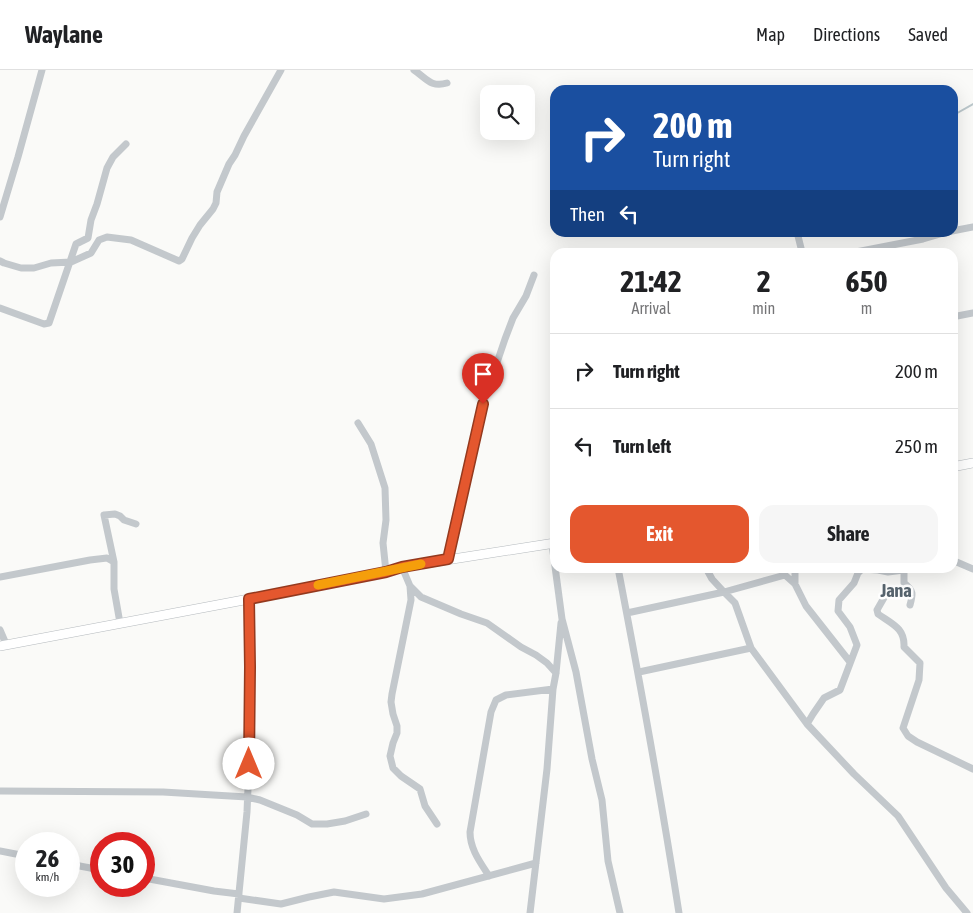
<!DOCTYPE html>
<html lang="en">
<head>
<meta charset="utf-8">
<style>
  :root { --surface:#fff; --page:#f6f6f6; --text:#202124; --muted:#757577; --line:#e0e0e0; --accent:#e4572e }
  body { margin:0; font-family:"Asap Condensed",sans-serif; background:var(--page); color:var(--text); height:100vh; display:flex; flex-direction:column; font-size:19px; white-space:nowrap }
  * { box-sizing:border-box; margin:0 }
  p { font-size:16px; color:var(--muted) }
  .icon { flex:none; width:28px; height:28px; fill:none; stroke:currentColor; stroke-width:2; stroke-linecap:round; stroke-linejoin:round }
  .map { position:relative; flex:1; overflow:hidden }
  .side { position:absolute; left:550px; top:178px; width:408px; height:325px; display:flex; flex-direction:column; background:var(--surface); border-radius:15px; box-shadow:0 5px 20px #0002 }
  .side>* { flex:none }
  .top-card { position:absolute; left:550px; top:15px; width:408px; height:152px; border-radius:15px; box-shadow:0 5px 20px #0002; background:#1a4fa0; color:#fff; overflow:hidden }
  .controls { position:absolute; left:480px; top:15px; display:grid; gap:10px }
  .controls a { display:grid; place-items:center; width:55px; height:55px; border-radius:10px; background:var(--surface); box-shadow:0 5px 20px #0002; font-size:25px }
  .speed { position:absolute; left:15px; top:762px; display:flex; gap:10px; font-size:25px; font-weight:700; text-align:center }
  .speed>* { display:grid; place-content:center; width:65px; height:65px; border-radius:50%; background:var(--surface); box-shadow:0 5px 20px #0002; line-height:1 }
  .speed small { font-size:12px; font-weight:400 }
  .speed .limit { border:8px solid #d22; background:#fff; color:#111 }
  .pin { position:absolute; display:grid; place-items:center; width:42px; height:42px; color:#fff; margin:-51px -21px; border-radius:50% 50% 50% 0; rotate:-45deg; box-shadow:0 0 5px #0007 }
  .pin .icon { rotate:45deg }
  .me { position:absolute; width:55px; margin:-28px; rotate:0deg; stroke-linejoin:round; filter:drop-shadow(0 0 4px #0008) }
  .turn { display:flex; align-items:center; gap:18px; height:105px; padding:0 20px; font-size:22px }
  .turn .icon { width:65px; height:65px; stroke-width:2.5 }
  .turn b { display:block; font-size:35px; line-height:42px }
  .then { display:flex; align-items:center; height:48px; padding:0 20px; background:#0003; gap:10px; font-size:19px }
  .eta { display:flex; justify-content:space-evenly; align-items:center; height:85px; text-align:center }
  .eta b { font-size:30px; font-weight:700; line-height:35px }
  .button { display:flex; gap:10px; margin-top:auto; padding:10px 20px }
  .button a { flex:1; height:58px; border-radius:15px; background:var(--accent); color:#fff; font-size:20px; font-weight:700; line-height:58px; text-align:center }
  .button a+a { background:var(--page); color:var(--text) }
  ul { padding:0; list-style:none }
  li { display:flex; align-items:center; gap:15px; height:75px; padding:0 20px; border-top:1px solid var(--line) }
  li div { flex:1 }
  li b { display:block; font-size:19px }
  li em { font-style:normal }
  header { display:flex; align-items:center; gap:30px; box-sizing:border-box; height:70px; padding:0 25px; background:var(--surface); border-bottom:1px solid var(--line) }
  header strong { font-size:24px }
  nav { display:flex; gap:28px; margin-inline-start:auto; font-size:18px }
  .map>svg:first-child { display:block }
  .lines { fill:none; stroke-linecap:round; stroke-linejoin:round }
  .stream { stroke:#bbc7cb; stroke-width:2 }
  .major-casing { stroke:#b5babe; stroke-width:10 }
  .minor { stroke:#c3c8cc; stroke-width:7 }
  .major { stroke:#fff; stroke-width:9 }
  .route-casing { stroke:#94391e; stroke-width:12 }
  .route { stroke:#e4572e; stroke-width:9 }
  .slow { stroke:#f59e0b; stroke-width:9 }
  .labels { text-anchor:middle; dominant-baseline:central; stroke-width:5; stroke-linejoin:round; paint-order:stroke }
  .quarter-label { font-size:18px; font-weight:bold; fill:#57646e; stroke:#fff }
</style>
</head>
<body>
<header>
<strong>Waylane</strong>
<nav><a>Map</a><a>Directions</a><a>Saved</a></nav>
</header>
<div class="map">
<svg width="973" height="843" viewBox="0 0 973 843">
  <rect width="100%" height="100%" fill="#fafaf8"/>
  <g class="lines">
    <!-- stream -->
    <path class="stream" d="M 952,46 L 973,34"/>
    <defs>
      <path id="major" d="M 952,397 L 973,393
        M 0,576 L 249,529 L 386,502 L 402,497 L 555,473"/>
    </defs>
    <!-- major casing -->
    <use href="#major" class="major-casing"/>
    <!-- minor -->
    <path class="minor" d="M 414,0 C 426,8 431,18 447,13
      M 0,147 L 18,87 L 42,0
      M 952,161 L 973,157
      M 797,162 L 802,182
      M 856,182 L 923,169 L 947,162
      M 0,191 L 4,193 L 21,198 L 34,198 L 51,193 L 71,192 L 91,183 L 99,170 L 107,167 L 131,170 L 179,191 L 182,189 L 192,168 L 200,155 L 213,139 L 216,133 L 217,122 L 229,94 L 235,85 L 244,66 L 281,0
      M 0,238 L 44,254 L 49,253 L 76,174 L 88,168 L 91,150 L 97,134 L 107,98 L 113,87 L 126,74
      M 952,247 L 973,243
      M 358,353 L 371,374 L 385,418 L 386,450 L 383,473 L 386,502
      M 552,474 L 562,549 L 576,602 L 592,689 L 602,730 L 608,791 L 620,843
      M 448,489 L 483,334 L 505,269 L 513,248 L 526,226 L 534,205
      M 952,490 L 973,499
      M 114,492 L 104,445 L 115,444 L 120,446 L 124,450 L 136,454
      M 402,497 L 410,516 L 421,527 L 461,544 L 487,553 L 521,577 L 536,585 L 547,593 L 556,603
      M 618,498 C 640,612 661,727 679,843
      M 706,498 L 712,509 L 724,522 L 735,533 L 751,578 L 807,654 L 854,704 L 898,746 L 946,818 L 967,843
      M 795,498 L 795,514 L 806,536 L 850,592
      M 904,498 L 904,513 C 914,521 913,524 910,535
      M 0,507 L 90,490 L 107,488 L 114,492 L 114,519 L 120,553
      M 410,516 L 411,530 L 392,624 L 391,632 L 393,644 L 397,656 L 397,663 L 393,673 L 390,686 L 393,698 L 401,706 L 420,719 L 425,736 L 437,754
      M 889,519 L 877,540 L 878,544 C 892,554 905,558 904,577 L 920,593 L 919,610 L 903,658 L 908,666 L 917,672 L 973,699
      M 627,543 L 724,522 L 785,505 L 795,514
      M 0,560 L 6,574
      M 639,602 L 751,578
      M 807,654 L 813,644 L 824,628 L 840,620 L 857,575 L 850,557 L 838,541 L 839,530 L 854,513 L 858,503 L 862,499 L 878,500 L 888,502 L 904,500
      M 0,721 L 163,722 L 247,727 L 260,730 L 297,745 L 312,754 L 327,754 L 345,751 L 366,744
      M 0,781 L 26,786
      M 69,794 L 101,800
      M 489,806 C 480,792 470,779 470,762 L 491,642 L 496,630 L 506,625 L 553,619
      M 144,808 L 214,821 L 239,824
      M 239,828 L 281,834 L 309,827 L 334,822 L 384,829 L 422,824 L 536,793
      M 237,843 L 247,742 L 249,694 L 250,597 L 249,529
      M 530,843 L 547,699 L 553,619 L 556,603 L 561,553"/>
    <!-- major -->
    <use href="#major" class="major"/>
  </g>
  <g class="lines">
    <defs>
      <path id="route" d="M 249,694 L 250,597 L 249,529 L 386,502 L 402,497 L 448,489 L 483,334"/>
    </defs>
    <!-- route casing -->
    <use href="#route" class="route-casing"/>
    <!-- route -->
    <use href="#route" class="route"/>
    <!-- slow -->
    <path class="slow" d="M 318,515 L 421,494"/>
  </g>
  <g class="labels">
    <!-- quarter labels -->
    <g class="quarter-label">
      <text x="896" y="520">Jana</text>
    </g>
  </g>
</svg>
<div class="controls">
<a><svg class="icon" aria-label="search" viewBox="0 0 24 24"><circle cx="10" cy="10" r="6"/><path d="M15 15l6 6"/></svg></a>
</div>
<div class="speed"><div>26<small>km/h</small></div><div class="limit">30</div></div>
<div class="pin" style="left:483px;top:334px;background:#d93025"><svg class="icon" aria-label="arrive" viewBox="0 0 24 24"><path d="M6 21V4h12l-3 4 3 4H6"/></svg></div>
<svg class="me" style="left:249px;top:694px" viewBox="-20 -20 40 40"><circle r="19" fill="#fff"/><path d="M0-13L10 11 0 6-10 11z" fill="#e4572e"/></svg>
<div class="top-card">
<div class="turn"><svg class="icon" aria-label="right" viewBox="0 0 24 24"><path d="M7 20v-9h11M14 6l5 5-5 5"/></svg><div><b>200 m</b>Turn right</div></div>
<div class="then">Then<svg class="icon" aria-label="left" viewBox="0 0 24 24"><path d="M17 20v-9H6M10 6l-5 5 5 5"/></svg></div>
</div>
<section class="side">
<div class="eta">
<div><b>21:42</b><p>Arrival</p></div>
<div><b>2</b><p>min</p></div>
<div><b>650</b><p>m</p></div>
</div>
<ul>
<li><svg class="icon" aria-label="right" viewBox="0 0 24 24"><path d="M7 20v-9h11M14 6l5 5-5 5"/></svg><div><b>Turn right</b></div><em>200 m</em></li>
<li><svg class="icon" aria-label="left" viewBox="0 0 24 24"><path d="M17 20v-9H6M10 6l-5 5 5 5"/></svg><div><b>Turn left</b></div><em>250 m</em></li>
</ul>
<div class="button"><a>Exit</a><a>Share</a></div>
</section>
</div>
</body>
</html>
